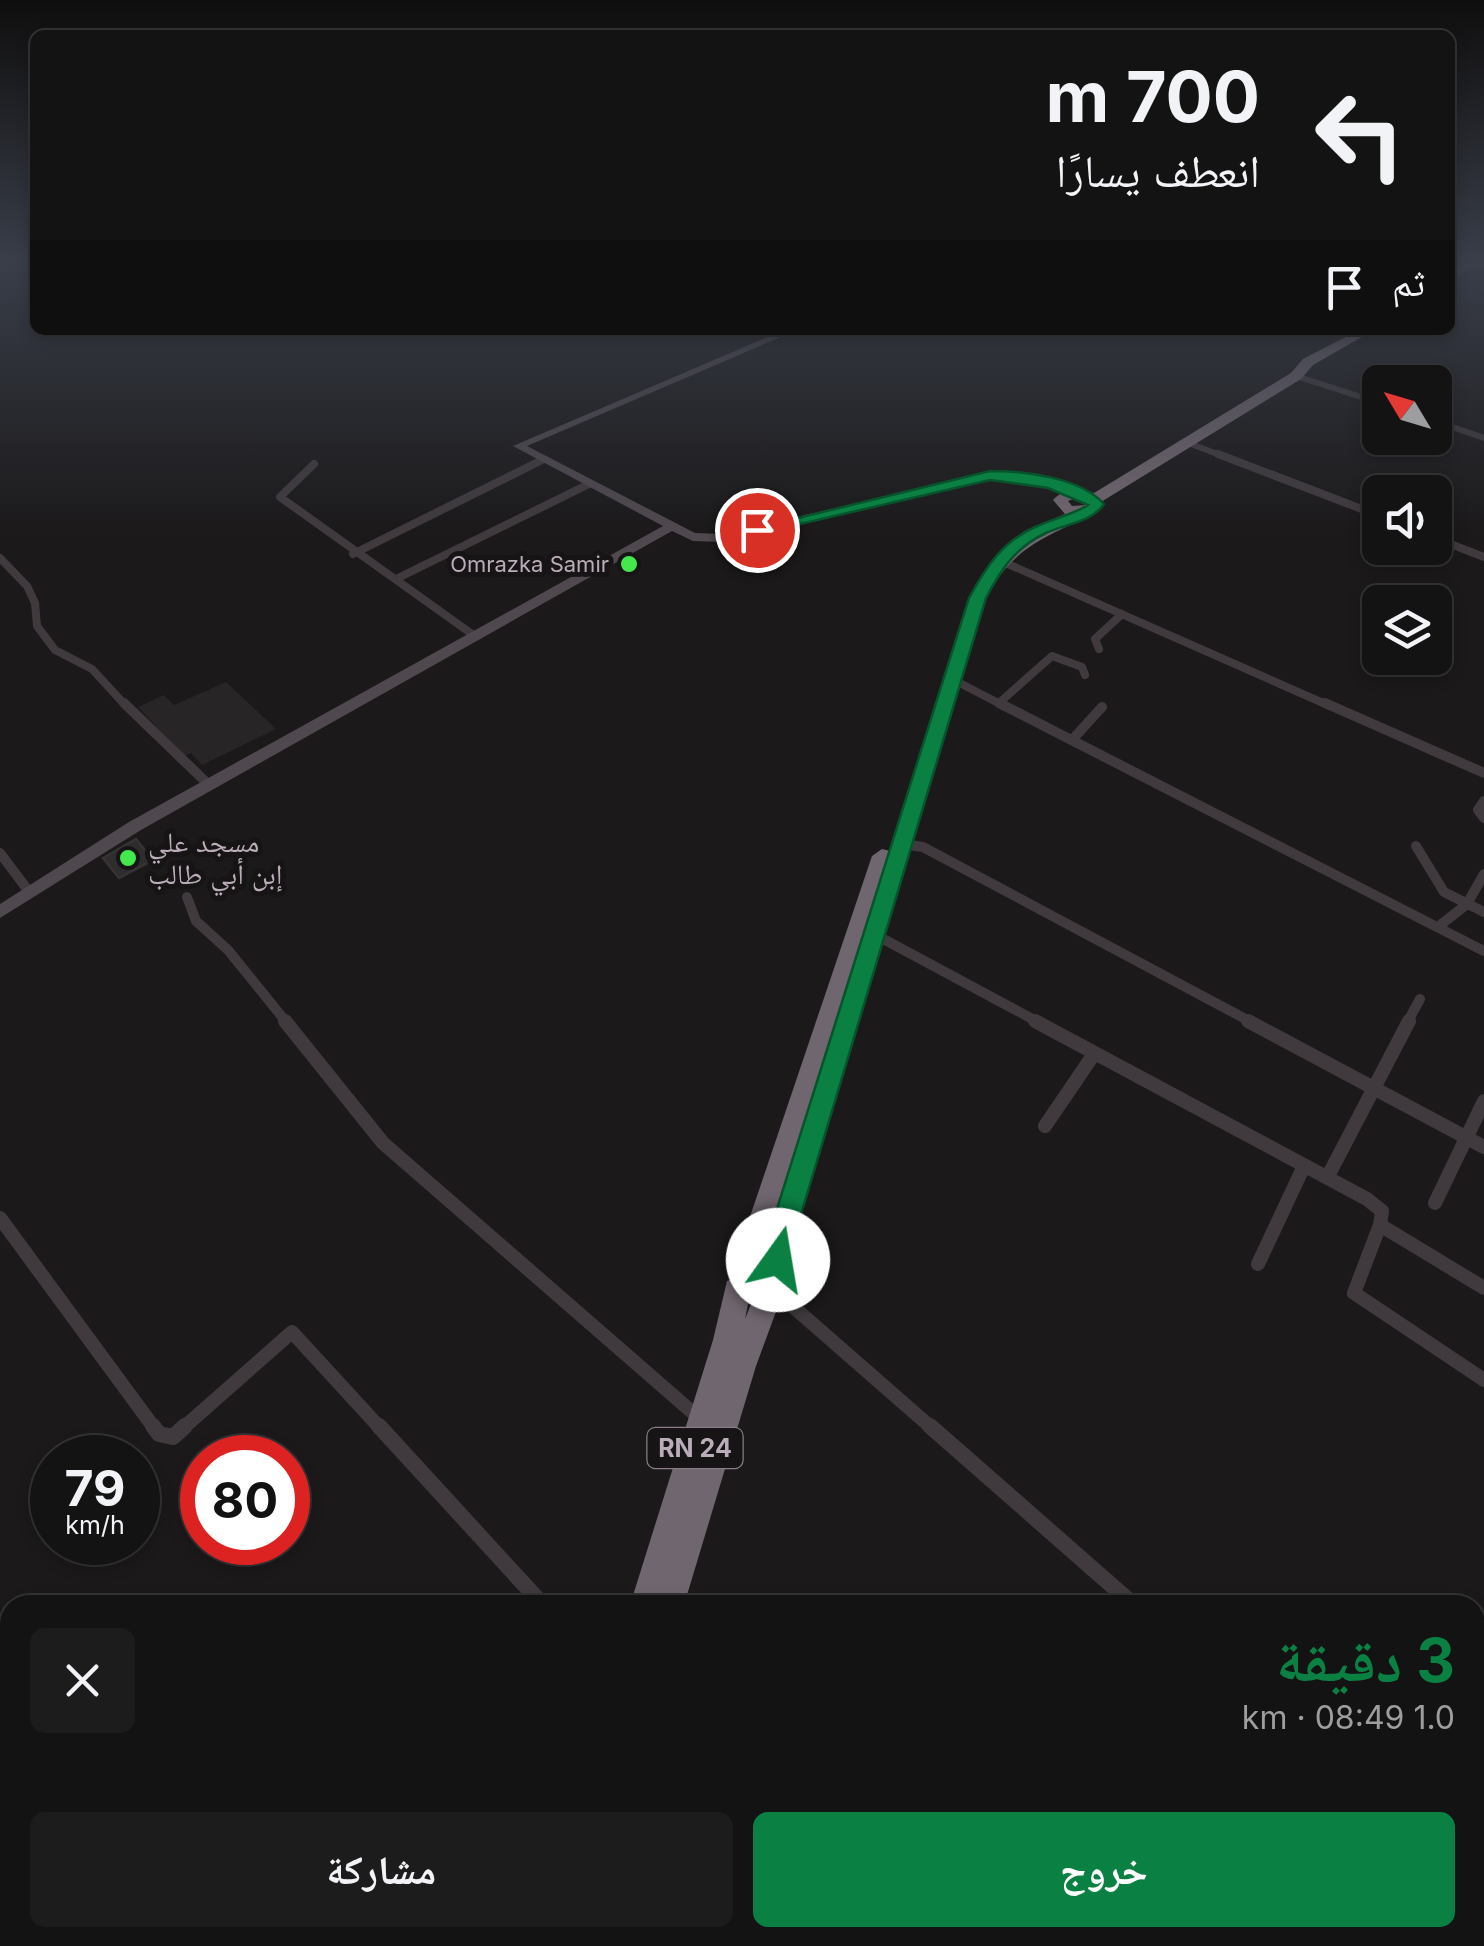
<!DOCTYPE html>
<html lang="ar">
<head>
<meta charset="utf-8">
<style>
  :root { --surface:#141314; --page:#1d1c1d; --text:#f1f3f6; --muted:#9d9ea0; --line:#333234; --accent:#0b8043 }
  body { margin:0; font-family:Inter,"Noto Naskh Arabic",sans-serif; background:var(--page); color:var(--text); direction:rtl; height:100vh; display:flex; flex-direction:column; font-size:38px; white-space:nowrap }
  * { box-sizing:border-box; margin:0 }
  p { font-size:32px; color:var(--muted) }
  .icon { flex:none; width:55px; height:55px; fill:none; stroke:currentColor; stroke-width:2; stroke-linecap:round; stroke-linejoin:round }
  .map { position:relative; flex:1; overflow:hidden; direction:ltr }
  .drawer { position:absolute; left:0px; top:1595px; width:1485px; height:352px; display:flex; flex-direction:column; background:var(--surface); border-radius:30px 30px 0 0; box-shadow:0 5px 15px #0003,0 0 0 2px var(--line); direction:rtl }
  .drawer>* { flex:none }
  .top-card { position:absolute; left:30px; top:30px; width:1425px; height:305px; border-radius:15px; box-shadow:0 5px 15px #0003,0 0 0 2px var(--line); direction:rtl; background:#141314; color:var(--text); overflow:hidden }
  .needle { width:65px; rotate:308deg }
  .fabs { position:absolute; left:1362px; top:365px; display:grid; gap:20px }
  .fabs a { display:grid; place-items:center; width:90px; height:90px; border-radius:15px; background:var(--surface); box-shadow:0 5px 15px #0003,0 0 0 2px var(--line); font-size:50px }
  .speed { position:absolute; left:30px; top:1435px; display:flex; gap:20px; font-size:50px; font-weight:700; text-align:center }
  .speed>* { display:grid; place-content:center; width:130px; height:130px; border-radius:50%; background:var(--surface); box-shadow:0 5px 15px #0003,0 0 0 2px var(--line); line-height:1 }
  .speed small { font-size:25px; font-weight:400 }
  .speed .limit { border:15px solid #d22; background:#fff; color:#111 }
  .pin { position:absolute; display:grid; place-items:center; width:85px; height:85px; color:#fff; margin:-42px; border:5px solid #fff; border-radius:50%; box-shadow:0 2px 10px #0007 }
  .me { position:absolute; width:110px; margin:-55px; rotate:13deg; stroke-linejoin:round; filter:drop-shadow(0 0 8px #0008) }
  .turn { display:flex; align-items:center; gap:35px; height:210px; padding:0 30px; font-size:45px }
  .turn .icon { width:130px; height:130px; stroke-width:2.5 }
  .turn b { display:block; font-size:70px; line-height:85px }
  .then { display:flex; align-items:center; height:95px; padding:0 30px; background:#0003; gap:20px; font-size:38px }
  .round { display:grid; place-items:center; flex:none; width:105px; height:105px; border-radius:15px; background:var(--page) }
  .head { display:flex; align-items:center; justify-content:space-between; height:170px; padding:0 30px }
  h1 { font-size:60px; font-weight:700; line-height:75px; color:var(--accent) }
  .primary-button { display:flex; gap:20px; margin-top:auto; padding:20px 30px }
  .primary-button a { flex:1; height:115px; border-radius:15px; background:var(--accent); color:#fff; font-size:40px; font-weight:700; line-height:115px; text-align:center }
  .primary-button a+a { background:var(--page); color:var(--text) }
  .map>svg:first-child { display:block }
  .built { fill:#282527 }
  .building { fill:#2f2c2e; stroke:#373335; stroke-width:2.5 }
  .lines { fill:none; stroke-linecap:round; stroke-linejoin:round }
  .street-far4 { stroke:#403a3e; stroke-width:6 }
  .street-far3 { stroke:#403a3e; stroke-width:8 }
  .street-far2 { stroke:#403a3e; stroke-width:10 }
  .street-far1 { stroke:#403a3e; stroke-width:14 }
  .street { stroke:#403a3e; stroke-width:16 }
  .secondary { fill:#4f484e; fill-rule:evenodd }
  .highway { fill:#70666f; fill-rule:evenodd }
  .route { fill:#0b8043; stroke:#07532c; stroke-width:2.5 }
  .poi-dot { fill:#45e74e; stroke:#161415; stroke-width:4 }
  .labels { text-anchor:middle; dominant-baseline:central; stroke-width:10; stroke-linejoin:round; paint-order:stroke }
  .far-poi-label { font-size:22px; fill:#baacb8; stroke:#161415; text-anchor:end }
  .shield { fill:#161415; stroke:#897e87; stroke-width:2.5 }
  .shield-label { font-size:25px; font-weight:bold; fill:#baacb8 }
  .poi-label { font-size:28px; fill:#baacb8; stroke:#161415; text-anchor:start }
</style>
</head>
<body>
<div class="map">
<svg width="1484" height="1946" viewBox="0 0 1484 1946">
  <rect width="100%" height="100%" fill="#1b191a"/>
  <!-- built -->
  <path class="built" d="M 226,682 L 276,729 L 202,765 L 191,753 L 184,756 L 138,707 L 164,695 L 174,705 Z"/>
  <!-- building -->
  <path class="building" d="M 136,839 L 153,860 L 119,878 L 103,858 Z"/>
  <g class="lines">
    <!-- street-far4 -->
    <path class="street-far4" d="M 1296,376 L 1380,403
      M 1435,421 L 1484,438
      M 1186,442 L 1225,457"/>
    <!-- street-far3 -->
    <path class="street-far3" d="M 1218,454 L 1380,516
      M 314,464 L 280,497 L 472,634
      M 1435,538 L 1484,557
      M 353,554 L 542,460
      M 0,558 L 27,586 L 35,603 L 37,626 L 55,650 L 92,669 L 126,706
      M 999,560 L 1330,706
      M 396,579 L 589,484
      M 1099,649 L 1095,639 L 1122,614
      M 952,679 L 1004,706
      M 999,703 L 1052,656 L 1082,667 L 1085,675"/>
    <!-- street-far2 -->
    <path class="street-far2" d="M 124,703 L 209,785
      M 999,703 L 1484,951
      M 1325,703 L 1484,773
      M 1072,740 L 1102,707
      M 1484,801 L 1478,810 L 1484,818
      M 902,844 L 923,847 L 1253,1023
      M 1416,846 L 1444,892 L 1484,912
      M 0,853 L 30,893
      M 187,897 L 196,921 L 228,950 L 287,1023
      M 1438,927 L 1467,904 L 1484,874
      M 874,934 L 1040,1023
      M 1407,1023 L 1420,999"/>
    <!-- street-far1 -->
    <path class="street-far1" d="M 285,1021 L 383,1143 L 699,1418
      M 1035,1021 L 1367,1199 L 1382,1211 L 1380,1225 L 1484,1288
      M 1248,1021 L 1484,1147
      M 1045,1126 L 1094,1054
      M 1327,1178 L 1409,1021
      M 1435,1203 L 1484,1101
      M 0,1218 L 155,1429
      M 1380,1225 L 1354,1293 L 1484,1380
      M 1258,1264 L 1304,1166
      M 774,1290 L 933,1429
      M 182,1429 L 292,1332 L 381,1429"/>
    <!-- street -->
    <path class="street" d="M 153,1426 L 159,1434 L 173,1437 L 185,1426
      M 379,1426 L 543,1605
      M 930,1426 L 1134,1605
      M 1475,1903 L 1484,1911
      M 801,1938 L 809,1946
      M 852,1938 L 860,1946
      M 1186,1938 L 1194,1946
      M 1096,1946 L 1100,1938
      M 1306,1946 L 1310,1938"/>
    <!-- secondary -->
    <path class="secondary" d="M 784,330 L 797,330 L 527,446 L 695,533 L 721,534 L 990,473 L 1021,474 L 1082,494 L 1076,497 L 1020,480 L 990,479 L 721,542 L 693,541 L 672,531 L 141,830 L 0,918 L 0,904 L 129,822 L 663,526 L 513,446 Z"/>
    <!-- highway -->
    <path class="highway" d="M 1468,261 L 1481,261 L 1450,280 L 1450,272 Z
      M 1359,330 L 1374,330 L 1313,365 L 1301,379 L 1101,502 L 1101,509 C 1051,537 1015,542 986,598 L 796,1231 L 786,1288 L 778,1291 L 781,1298 L 756,1366 L 684,1605 L 630,1605 L 713,1340 L 727,1281 L 737,1277 L 747,1281 L 751,1290 L 745,1319 L 757,1289 L 765,1286 L 762,1279 L 767,1246 L 758,1273 L 748,1277 L 738,1273 L 734,1264 L 872,856 L 882,849 L 890,851 L 970,598 C 992,557 1022,532 1065,514 L 1053,500 C 1064,488 1078,489 1094,493 L 1291,373 L 1303,359 ZM 1073,499 L 1083,500 L 1087,505 L 1072,506 L 1068,501 Z
      M 524,1938 L 586,1938 L 583,1946 L 522,1946 Z"/>
  </g>
  <!-- sky -->
  <linearGradient id="sky" x2="0" y2="1"><stop stop-color="#0f0e0e"/><stop offset="0.49" stop-color="#393e49"/><stop offset="1" stop-color="#393e49" stop-opacity="0"/></linearGradient>
  <rect width="1484" height="533" fill="url(#sky)"/>
  <!-- route -->
  <path class="route" d="M 990,471 C 1024,471 1080,477 1104,504 C 1092,522 1065,524 1046,533 C 1016,547 1001,569 986,598 L 796,1231 L 787,1269 L 778,1273 L 768,1269 L 764,1260 L 770,1231 L 969,598 C 986,567 1002,542 1035,527 C 1052,519 1072,515 1088,505 L 1048,488 L 990,480 L 757,534 L 749,530 Z"/>
  <!-- markers -->
  <g class="poi-dot">
    <circle cx="629" cy="564" r="10"/>
    <circle cx="128" cy="858" r="10"/>
  </g>
  <g class="labels">
    <!-- far-poi labels -->
    <g class="far-poi-label">
      <text x="609" y="564">Omrazka Samir</text>
    </g>
    <!-- shield labels -->
    <rect class="shield" x="647.5" y="1428" width="95" height="40" rx="8"/>
    <g class="shield-label">
      <text x="695" y="1448">RN 24</text>
    </g>
    <!-- poi labels -->
    <g class="poi-label">
      <text x="148" y="842">مسجد علي<tspan x="148" dy="32">إبن أبي طالب</tspan></text>
    </g>
  </g>
</svg>
<div class="fabs">
<a><svg class="needle" viewBox="-14 -14 28 28"><path d="M0-13l5 13h-10z" fill="#e53935"/><path d="M0 13l5-13h-10z" fill="#9d9ea0"/></svg></a>
<a><svg class="icon" aria-label="sound" viewBox="0 0 24 24"><path d="M4 9h4l5-4v14l-5-4H4zM17 9q2 3 0 6"/></svg></a>
<a><svg class="icon" aria-label="layers" viewBox="0 0 24 24"><path d="M12 4l9 5-9 5-9-5zM3 14l9 5 9-5"/></svg></a>
</div>
<div class="speed"><div>79<small>km/h</small></div><div class="limit">80</div></div>
<div class="pin" style="left:757px;top:530px;background:#d93025"><svg class="icon" aria-label="arrive" viewBox="0 0 24 24"><path d="M6 21V4h12l-3 4 3 4H6"/></svg></div>
<svg class="me" style="left:778px;top:1260px" viewBox="-20 -20 40 40"><circle r="19" fill="#fff"/><path d="M0-13L10 11 0 6-10 11z" fill="#0b8043"/></svg>
<div class="top-card">
<div class="turn"><svg class="icon" aria-label="left" viewBox="0 0 24 24"><path d="M17 20v-9H6M10 6l-5 5 5 5"/></svg><div><b>700 m</b>انعطف يسارًا</div></div>
<div class="then">ثم<svg class="icon" aria-label="arrive" viewBox="0 0 24 24"><path d="M6 21V4h12l-3 4 3 4H6"/></svg></div>
</div>
<section class="drawer">
<div class="head"><div><h1>3 دقيقة</h1><p>1.0 km · 08:49</p></div><a class="round"><svg class="icon" aria-label="close" viewBox="0 0 24 24"><path d="M6 6l12 12M18 6L6 18"/></svg></a></div>
<div class="primary-button"><a>خروج</a><a>مشاركة</a></div>
</section>
</div>
</body>
</html>
